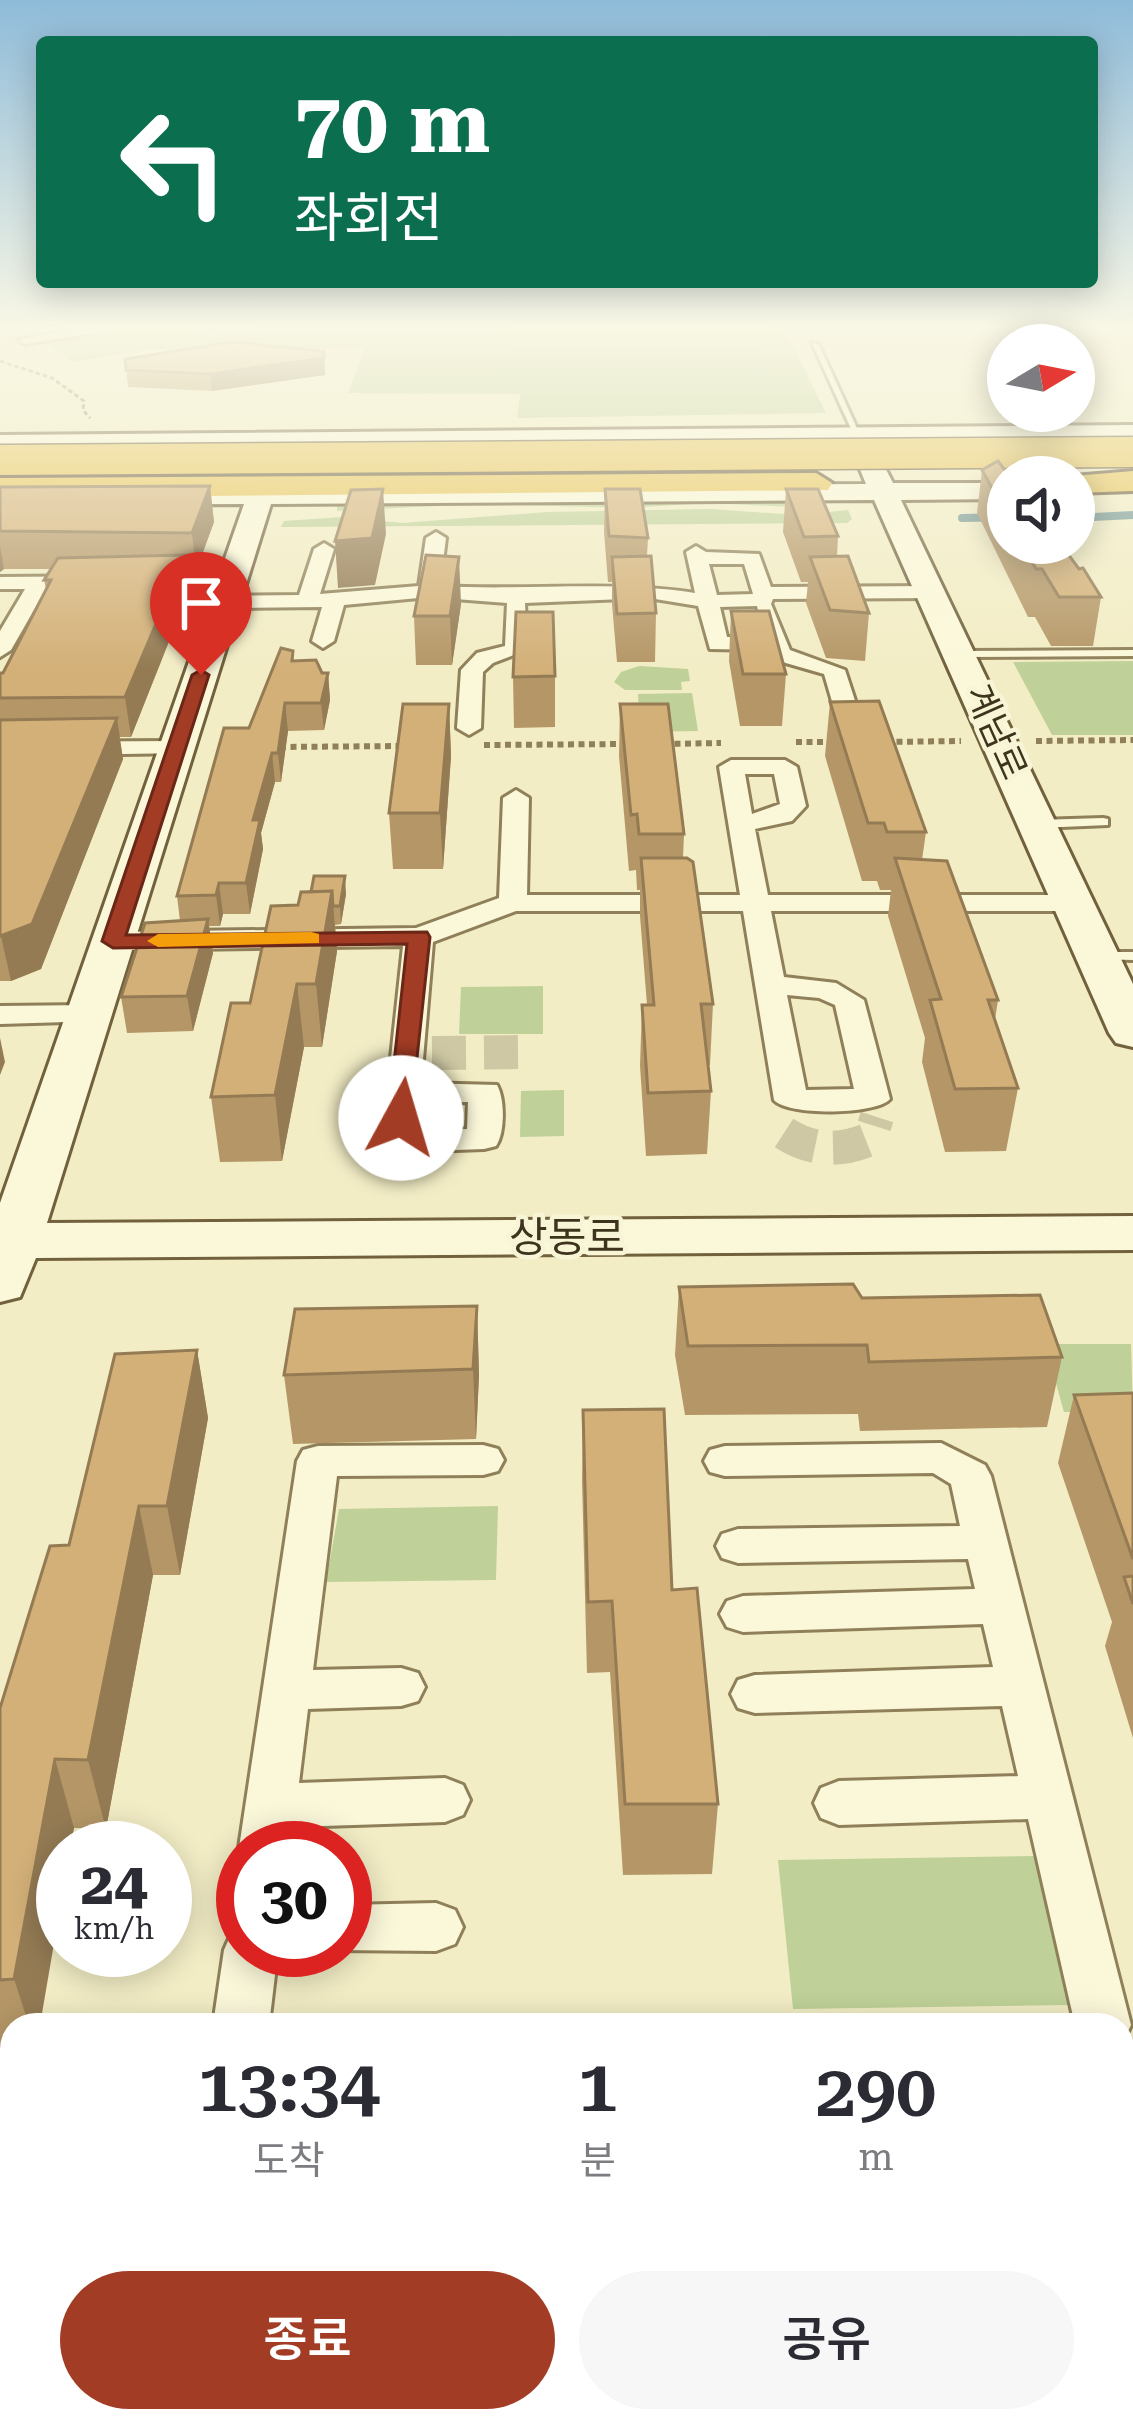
<!DOCTYPE html>
<html lang="ko">
<head>
<meta charset="utf-8">
<style>
  :root { --surface:#fff; --page:#f7f7f7; --text:#2b2b33; --muted:#7c7c81; --accent:#a33c24 }
  body { margin:0; font-family:"Roboto Serif","Noto Sans KR",serif; background:var(--page); color:var(--text); height:100vh; display:flex; flex-direction:column; font-size:45px; white-space:nowrap }
  * { box-sizing:border-box; margin:0 }
  p { font-size:39px; color:var(--muted) }
  .icon { flex:none; width:66px; height:66px; fill:none; stroke:currentColor; stroke-width:2; stroke-linecap:round; stroke-linejoin:round }
  .map { position:relative; flex:1; overflow:hidden }
  .panel { position:absolute; left:0px; top:2013px; width:1134px; height:420px; display:flex; flex-direction:column; background:var(--surface); border-radius:36px 36px 0 0; box-shadow:0 6px 30px #0003 }
  .panel>* { flex:none }
  .top-card { position:absolute; left:36px; top:36px; width:1062px; height:252px; border-radius:12px; box-shadow:0 6px 30px #0003; background:#0b6e4f; color:#fff; overflow:hidden }
  .needle { width:78px; rotate:80deg }
  .tools { position:absolute; left:987px; top:324px; display:grid; gap:24px }
  .tools a { display:grid; place-items:center; width:108px; height:108px; border-radius:50%; background:var(--surface); box-shadow:0 6px 30px #0003; font-size:60px }
  .speed { position:absolute; left:36px; top:1821px; display:flex; gap:24px; font-size:60px; font-weight:700; text-align:center }
  .speed>* { display:grid; place-content:center; width:156px; height:156px; border-radius:50%; background:var(--surface); box-shadow:0 6px 30px #0003; line-height:1 }
  .speed small { font-size:30px; font-weight:400 }
  .speed .limit { border:18px solid #d22; background:#fff; color:#111 }
  .pin { position:absolute; display:grid; place-items:center; width:102px; height:102px; color:#fff; margin:-123px -51px; border-radius:50% 50% 50% 0; rotate:-45deg; box-shadow:0 0 12px #0007 }
  .pin .icon { rotate:45deg }
  .me { position:absolute; width:132px; margin:-66px; rotate:6deg; stroke-linejoin:round; filter:drop-shadow(0 0 9px #0008) }
  .turn { display:flex; align-items:center; gap:42px; height:252px; padding:0 60px; font-size:54px }
  .turn .icon { width:156px; height:156px; stroke-width:2.5 }
  .turn b { display:block; font-size:84px; line-height:102px }
  .eta { display:flex; justify-content:space-evenly; align-items:center; height:204px; text-align:center }
  .eta b { font-size:72px; font-weight:600; line-height:84px }
  .cta { display:flex; gap:24px; margin-top:auto; padding:24px 60px }
  .cta a { flex:1; height:138px; border-radius:72px; background:var(--accent); color:#fff; font-size:48px; font-weight:600; line-height:138px; text-align:center }
  .cta a+a { background:var(--page); color:var(--text) }
  .map>svg:first-child { display:block }
  .green { fill:#bfd198 }
  .lines { fill:none; stroke-linecap:round; stroke-linejoin:round }
  .stream { stroke:#6d9492; stroke-width:8 }
  .street-tunnel { stroke:#cec8a4; stroke-width:34; stroke-dasharray:34 18; stroke-linecap:butt }
  .lane-casing { stroke:#8f8059; stroke-width:6 }
  .street-casing { stroke:#8f8059; stroke-width:6 }
  .secondary-casing { stroke:#71613c; stroke-width:6 }
  .highway-casing { stroke:#5d4d2d; stroke-width:6 }
  .path-far1 { stroke:#8f8059; stroke-width:3; stroke-dasharray:4.5 3; stroke-linecap:butt }
  .path { stroke:#8f8059; stroke-width:6; stroke-dasharray:6 4.5; stroke-linecap:butt }
  .lane { fill:#fbf8da; fill-rule:evenodd }
  .street { fill:#fbf8da; fill-rule:evenodd }
  .secondary { fill:#fbf8da; fill-rule:evenodd }
  .highway { fill:#e7c250; fill-rule:evenodd }
  .highway-bridge-casing { stroke:#5d4d2d; stroke-width:33; stroke-linecap:butt }
  .highway-bridge { stroke:#e7c250; stroke-width:30 }
  .wall { fill:#b59767 }
  .shaded-wall { fill:#947b54 }
  .building { fill:#d3b078; stroke:#947b54; stroke-width:3 }
  .route { fill:#a33c24; stroke:#6a2717; stroke-width:3 }
  .slow { fill:#f59e0b }
  .labels { text-anchor:middle; dominant-baseline:central; stroke-width:9; stroke-linejoin:round; paint-order:stroke }
  .far-street-label { font-size:36px; fill:#3e341e; stroke:#f8f5d6 }
  .street-label { font-size:42px; fill:#3e341e; stroke:#f8f5d6 }
</style>
</head>
<body>
<div class="map">
<svg width="1133" height="2433" viewBox="0 0 1133 2433">
  <rect width="100%" height="100%" fill="#f2edc5"/>
  <!-- green -->
  <path class="green" d="M 27,328 L 784,328 L 826,413 L 517,418 L 520,394 L 348,393 L 365,347 L 143,350 L 73,362 Z
    M 829,500 L 813,508 L 709,503 L 628,508 L 478,504 L 337,511 L 337,502 Z
    M 710,509 L 799,515 L 848,510 L 852,519 L 847,523 L 281,527 L 284,521 L 343,517 L 402,523 L 548,512 Z
    M 1133,661 L 1133,735 L 1052,735 L 1013,662 Z
    M 639,666 L 688,669 L 690,681 L 681,682 L 682,690 L 625,690 L 614,682 L 621,672 Z
    M 692,693 L 698,731 L 640,732 L 638,694 Z
    M 543,986 L 543,1034 L 459,1034 L 461,987 Z
    M 564,1090 L 564,1136 L 520,1137 L 521,1091 Z
    M 1045,1344 L 1131,1344 L 1133,1412 L 1064,1412 Z
    M 498,1506 L 496,1580 L 326,1582 L 339,1509 Z
    M 1035,1856 L 1069,2005 L 793,2009 L 778,1860 Z"/>
  <g class="lines">
    <!-- stream -->
    <path class="stream" d="M 962,518 L 1008,517
      M 1074,518 L 1133,515"/>
    <!-- street-tunnel -->
    <path class="street-tunnel" d="M 432,1053 L 528,1052
      M 784,1133 C 812,1151 840,1152 870,1139 L 877,1117"/>
    <defs>
      <path id="lane" d="M 812,343 L 819,345 L 860,435 L 853,433 Z
        M 1133,650 L 1133,656 L 960,657 L 954,654 L 960,651 Z
        M 1103,818 L 1108,819 L 1108,825 L 1038,828 L 1031,824 L 1038,820 Z
        M 1098,952 L 1133,952 L 1133,960 L 1093,959 L 1091,956 Z"/>
      <path id="street" d="M 80,328 L 123,328 L 25,344 L 18,340 Z
        M 203,328 L 303,328 L 296,332 Z
        M 436,532 L 446,538 L 440,586 C 525,591 611,580 695,593 L 686,552 L 696,546 L 706,552 L 759,554 L 771,587 L 932,586 L 942,592 L 932,598 L 773,599 L 771,604 L 790,650 L 845,670 L 862,722 L 850,729 L 838,722 L 824,674 L 772,659 L 768,650 L 710,649 L 698,606 L 649,598 L 525,603 L 527,650 L 493,663 L 483,672 L 481,728 L 469,735 L 457,728 L 461,670 L 477,653 L 505,646 L 507,603 L 429,597 L 344,605 L 334,641 L 323,648 L 312,641 L 322,607 L 225,608 L 215,602 L 225,596 L 299,595 L 314,549 L 324,543 L 334,549 L 320,594 L 419,586 L 426,538 ZM 709,564 L 744,564 L 753,594 L 717,595 ZM 757,606 L 764,637 L 727,637 L 720,607 Z
        M 231,575 L 238,577 L 238,585 L 46,589 L 11,650 L 0,657 L 0,631 L 25,589 L 0,589 L 0,577 Z
        M 176,741 L 188,748 L 185,753 L 0,756 L 0,742 Z
        M 731,760 L 785,760 L 797,767 L 806,806 L 792,821 L 755,829 L 768,895 L 1074,895 L 1088,903 L 1074,911 L 771,911 L 784,977 L 836,983 L 864,1000 L 890,1099 C 876,1115 788,1116 774,1100 L 743,911 L 516,911 L 433,942 L 421,1083 L 497,1085 C 505,1099 505,1133 496,1146 L 484,1149 L 399,1152 L 387,1149 L 382,1142 L 403,946 L 113,950 L 98,941 L 113,932 L 416,928 L 499,898 L 503,798 L 516,790 L 529,798 L 527,895 L 740,895 L 719,767 ZM 745,774 L 774,774 L 780,804 L 752,814 ZM 787,995 L 819,998 L 835,1005 L 854,1089 L 806,1090 ZM 468,1102 L 467,1129 L 417,1131 L 419,1103 Z
        M 89,1005 L 100,1007 L 105,1014 L 100,1021 L 0,1024 L 0,1006 Z
        M 941,1443 L 985,1465 L 991,1476 L 1131,2025 L 1122,2044 L 1122,2025 L 1075,2025 L 1028,1819 L 839,1825 L 821,1818 L 814,1803 L 821,1788 L 839,1781 L 1018,1776 L 1002,1706 L 755,1713 L 738,1708 L 731,1694 L 738,1680 L 755,1675 L 993,1667 L 983,1624 L 743,1632 L 727,1627 L 720,1614 L 727,1601 L 743,1596 L 975,1589 L 968,1559 L 738,1563 L 722,1558 L 716,1546 L 722,1534 L 738,1529 L 960,1526 L 951,1484 L 933,1473 L 725,1476 L 710,1472 L 704,1461 L 710,1450 L 725,1446 Z
        M 483,1445 L 498,1449 L 504,1460 L 498,1471 L 483,1475 L 337,1476 L 313,1670 L 401,1668 L 418,1673 L 425,1687 L 418,1701 L 401,1706 L 308,1709 L 299,1783 L 445,1778 L 463,1785 L 470,1800 L 463,1815 L 445,1822 L 293,1827 L 291,1848 L 243,1848 L 243,1856 L 239,1848 L 297,1461 L 303,1450 L 318,1446 Z
        M 436,1903 L 455,1910 L 463,1927 L 455,1944 L 436,1951 L 336,1950 L 345,1950 L 345,1905 Z
        M 243,1928 L 243,1950 L 278,1950 L 269,2025 L 213,2025 L 224,1950 L 232,1932 Z
        M 1127,2093 L 1133,2093 L 1133,2174 L 1122,2170 L 1122,2095 Z
        M 0,2125 L 12,2125 L 12,2185 L 0,2185 Z
        M 157,2421 L 223,2421 L 221,2433 L 155,2433 Z"/>
      <path id="secondary" d="M 1133,425 L 1133,441 L 0,451 L 0,435 Z
        M 870,454 L 879,456 L 893,483 L 1008,483 L 1008,499 L 901,500 L 1133,984 L 1133,1047 L 1116,1043 L 1109,1033 L 874,500 L 271,504 L 47,1223 L 1133,1216 L 1133,1250 L 36,1258 L 20,1297 L 0,1302 L 0,1203 L 244,504 L 0,505 L 0,489 L 866,484 L 857,462 Z"/>
      <path id="highway" d="M 1133,471 L 1133,491 L 1074,493 L 1074,477 L 1062,477 Z
        M 816,473 L 832,483 L 828,490 L 0,498 L 0,478 Z"/>
    </defs>
    <!-- lane casing -->
    <use href="#lane" class="lane-casing"/>
    <!-- street casing -->
    <use href="#street" class="street-casing"/>
    <!-- secondary casing -->
    <use href="#secondary" class="secondary-casing"/>
    <!-- highway casing -->
    <use href="#highway" class="highway-casing"/>
    <!-- path-far1 -->
    <path class="path-far1" d="M 0,361 L 52,378 L 84,401 L 83,410 L 90,418"/>
    <!-- path -->
    <path class="path" d="M 1036,741 L 1133,740
      M 796,742 L 835,742
      M 886,742 L 961,741
      M 664,744 L 721,743
      M 484,745 L 625,744
      M 280,747 L 403,746"/>
    <!-- lane -->
    <use href="#lane" class="lane"/>
    <!-- street -->
    <use href="#street" class="street"/>
    <!-- secondary -->
    <use href="#secondary" class="secondary"/>
    <!-- highway -->
    <use href="#highway" class="highway"/>
    <defs>
      <path id="highway-bridge" d="M 0,460 L 1133,452"/>
    </defs>
    <!-- highway-bridge casing -->
    <use href="#highway-bridge" class="highway-bridge-casing"/>
    <!-- highway-bridge -->
    <use href="#highway-bridge" class="highway-bridge"/>
  </g>
  <!-- wall -->
  <path class="wall" d="M 324,351 L 325,375 L 212,391 L 128,387 L 125,359 Z
    M 982,470 L 1008,477 L 1008,543 L 1060,543 L 1101,597 L 1093,646 L 1051,646 L 1035,617 L 1028,617 L 977,513 Z
    M 210,486 L 214,522 L 196,571 L 187,571 L 189,591 L 131,737 L 119,737 L 123,759 L 41,969 L 11,981 L 0,981 L 0,673 L 3,673 L 46,589 L 44,580 L 51,569 L 4,569 L 0,572 L 0,487 Z
    M 605,489 L 648,538 L 647,556 L 656,613 L 655,662 L 617,662 L 612,604 L 612,582 L 608,582 L 604,532 Z
    M 786,489 L 838,536 L 837,557 L 869,613 L 865,661 L 826,658 L 806,603 L 808,582 L 801,582 L 783,532 Z
    M 461,604 L 452,665 L 416,665 L 414,616 Z
    M 731,611 L 786,674 L 782,726 L 740,726 L 729,661 Z
    M 294,661 L 322,673 L 328,673 L 330,700 L 324,730 L 288,731 L 281,782 L 275,782 L 261,833 L 263,849 L 250,914 L 223,914 L 220,926 L 209,926 L 213,953 L 193,1031 L 127,1033 L 121,997 L 180,921 L 177,896 L 249,728 Z
    M 555,676 L 555,727 L 514,728 L 513,677 Z
    M 830,702 L 926,832 L 922,860 L 998,1000 L 995,1020 L 1018,1088 L 1006,1151 L 945,1152 L 922,1062 L 925,1038 L 888,916 L 891,890 L 880,890 L 877,881 L 862,881 L 825,756 Z
    M 449,704 L 451,756 L 443,869 L 393,869 L 389,813 Z
    M 620,704 L 684,834 L 683,858 L 713,1004 L 710,1065 L 708,1065 L 711,1091 L 707,1154 L 646,1156 L 640,1066 L 642,1005 L 647,1005 L 640,916 L 640,890 L 637,890 L 636,870 L 629,871 L 619,756 Z
    M 346,894 L 341,924 L 335,925 L 337,951 L 322,1047 L 304,1047 L 282,1161 L 220,1162 L 211,1097 L 250,1003 L 298,905 Z
    M 679,1287 L 862,1298 L 1062,1357 L 1047,1427 L 860,1431 L 858,1414 L 685,1415 L 675,1355 Z
    M 477,1306 L 479,1375 L 476,1439 L 293,1444 L 284,1375 Z
    M 197,1350 L 208,1418 L 180,1575 L 153,1575 L 106,1829 L 74,1828 L 70,1848 L 63,1848 L 40,2025 L 12,2025 L 12,2048 L 0,2048 L 0,1708 L 69,1545 Z
    M 1133,1393 L 1133,1738 L 1105,1646 L 1112,1622 L 1058,1463 L 1074,1395 Z
    M 583,1410 L 672,1590 L 718,1804 L 712,1874 L 623,1875 L 610,1672 L 587,1673 L 582,1480 Z
    M 1133,2385 L 1133,2398 L 1117,2433 L 975,2433 L 974,2421 L 1122,2421 L 1122,2386 Z
    M 253,2421 L 387,2421 L 387,2433 L 257,2433 Z"/>
  <!-- shaded-wall -->
  <path class="shaded-wall" d="M 324,358 L 325,375 L 212,391 L 210,374 Z
    M 210,486 L 214,522 L 196,571 L 192,533 Z
    M 383,489 L 386,534 L 375,585 L 338,588 L 335,541 Z
    M 0,546 L 4,569 L 0,572 Z
    M 185,555 L 189,591 L 131,737 L 125,697 Z
    M 459,557 L 461,604 L 452,665 L 450,616 Z
    M 328,673 L 330,700 L 324,730 L 321,703 Z
    M 285,703 L 288,731 L 281,782 L 278,753 Z
    M 449,704 L 451,756 L 443,869 L 440,813 Z
    M 117,718 L 123,759 L 41,969 L 11,981 L 1,936 Z
    M 272,753 L 275,782 L 261,833 L 263,849 L 250,914 L 246,883 L 253,820 Z
    M 345,876 L 346,894 L 341,924 L 340,906 Z
    M 219,883 L 223,914 L 220,926 L 216,895 Z
    M 332,891 L 337,951 L 322,1047 L 316,984 Z
    M 208,919 L 213,953 L 193,1031 L 187,996 Z
    M 297,984 L 304,1047 L 282,1161 L 275,1095 Z
    M 0,1038 L 5,1062 L 0,1075 Z
    M 477,1306 L 479,1375 L 476,1439 L 473,1369 Z
    M 197,1350 L 208,1418 L 180,1575 L 167,1506 Z
    M 139,1506 L 153,1575 L 106,1829 L 88,1760 Z
    M 55,1759 L 74,1828 L 70,1848 L 63,1848 L 63,1891 L 40,2025 L 29,2025 L 14,1979 Z
    M 54,2421 L 86,2421 L 85,2433 L 53,2433 Z"/>
  <!-- building -->
  <path class="building" d="M 232,342 L 324,351 L 324,358 L 210,374 L 126,370 L 125,359 Z
    M 998,461 L 1010,477 L 1008,477 L 1008,517 L 982,470 Z
    M 210,486 L 192,533 L 0,531 L 0,487 Z
    M 383,489 L 372,538 L 335,541 L 351,490 Z
    M 605,489 L 640,489 L 648,538 L 609,536 Z
    M 786,489 L 818,489 L 838,536 L 804,537 Z
    M 1022,543 L 1060,543 L 1079,569 L 1083,568 L 1101,597 L 1059,597 L 1042,569 L 1036,569 Z
    M 185,555 L 125,697 L 0,698 L 0,673 L 3,673 L 51,580 L 44,580 L 58,558 Z
    M 426,555 L 459,557 L 450,616 L 414,616 Z
    M 651,556 L 656,613 L 617,614 L 612,557 Z
    M 848,556 L 869,613 L 830,610 L 810,557 Z
    M 731,611 L 769,611 L 786,674 L 743,674 Z
    M 516,612 L 553,612 L 555,676 L 513,677 Z
    M 281,648 L 293,651 L 292,661 L 316,660 L 322,673 L 328,673 L 321,703 L 285,703 L 278,753 L 272,753 L 253,820 L 260,820 L 246,883 L 219,883 L 216,895 L 177,896 L 224,728 L 249,728 Z
    M 879,701 L 926,832 L 887,832 L 884,823 L 868,823 L 830,702 Z
    M 403,704 L 449,704 L 440,813 L 389,813 Z
    M 620,704 L 668,704 L 684,834 L 639,834 L 637,814 L 631,815 Z
    M 117,718 L 32,924 L 0,936 L 0,720 Z
    M 641,858 L 687,858 L 693,862 L 713,1004 L 701,1004 L 711,1091 L 648,1093 L 642,1005 L 654,1005 Z
    M 895,858 L 947,861 L 998,1000 L 988,1000 L 1018,1088 L 955,1089 L 930,1000 L 941,999 Z
    M 314,876 L 345,876 L 340,906 L 333,906 L 332,891 L 311,892 Z
    M 332,891 L 316,984 L 297,984 L 275,1095 L 211,1097 L 231,1003 L 250,1003 L 271,906 L 298,905 L 301,892 Z
    M 208,919 L 187,996 L 121,997 L 145,923 Z
    M 853,1284 L 862,1298 L 1040,1295 L 1062,1357 L 869,1362 L 867,1345 L 688,1346 L 679,1287 Z
    M 477,1306 L 473,1369 L 284,1375 L 295,1309 Z
    M 197,1350 L 167,1506 L 139,1506 L 88,1760 L 55,1759 L 14,1979 L 0,1980 L 0,1708 L 50,1546 L 69,1545 L 115,1354 Z
    M 1133,1393 L 1133,1559 L 1074,1395 Z
    M 664,1409 L 672,1590 L 697,1588 L 718,1804 L 625,1804 L 612,1601 L 588,1602 L 583,1410 Z
    M 1133,1576 L 1133,1604 L 1124,1577 Z
    M 1122,2310 L 1133,2359 L 1133,2385 L 1122,2386 Z
    M 12,2322 L 12,2421 L 54,2421 L 53,2433 L 0,2433 L 0,2323 Z"/>
  <!-- sky -->
  <linearGradient id="sky" x2="0" y2="1"><stop stop-color="#8ebbd9"/><stop offset="0.49" stop-color="#f9f7e5"/><stop offset="1" stop-color="#f9f7e5" stop-opacity="0"/></linearGradient>
  <rect width="1133" height="669" fill="url(#sky)"/>
  <!-- route -->
  <path class="route" d="M 201,670 L 209,675 L 126,935 L 427,932 L 430,937 L 410,1123 L 392,1123 L 388,1118 L 407,944 L 113,948 L 102,941 L 192,675 Z"/>
  <!-- slow -->
  <path class="slow" d="M 311,932 L 319,934 L 319,943 L 158,947 L 147,941 L 158,934 Z"/>
  <g class="labels">
    <!-- far-street labels -->
    <g class="far-street-label">
      <text transform="translate(996 732) rotate(66)">계남로</text>
    </g>
    <!-- street labels -->
    <g class="street-label">
      <text x="567" y="1237">상동로</text>
    </g>
  </g>
</svg>
<div class="tools">
<a><svg class="needle" viewBox="-14 -14 28 28"><path d="M0-13l5 13h-10z" fill="#e53935"/><path d="M0 13l5-13h-10z" fill="#7c7c81"/></svg></a>
<a><svg class="icon" aria-label="sound" viewBox="0 0 24 24"><path d="M4 9h4l5-4v14l-5-4H4zM17 9q2 3 0 6"/></svg></a>
</div>
<div class="speed"><div>24<small>km/h</small></div><div class="limit">30</div></div>
<div class="pin" style="left:201px;top:675px;background:#d93025"><svg class="icon" aria-label="arrive" viewBox="0 0 24 24"><path d="M6 21V4h12l-3 4 3 4H6"/></svg></div>
<svg class="me" style="left:401px;top:1118px" viewBox="-20 -20 40 40"><circle r="19" fill="#fff"/><path d="M0-13L10 11 0 6-10 11z" fill="#a33c24"/></svg>
<div class="top-card">
<div class="turn"><svg class="icon" aria-label="left" viewBox="0 0 24 24"><path d="M17 20v-9H6M10 6l-5 5 5 5"/></svg><div><b>70 m</b>좌회전</div></div>
</div>
<section class="panel">
<div class="eta">
<div><b>13:34</b><p>도착</p></div>
<div><b>1</b><p>분</p></div>
<div><b>290</b><p>m</p></div>
</div>
<div class="cta"><a>종료</a><a>공유</a></div>
</section>
</div>
</body>
</html>
